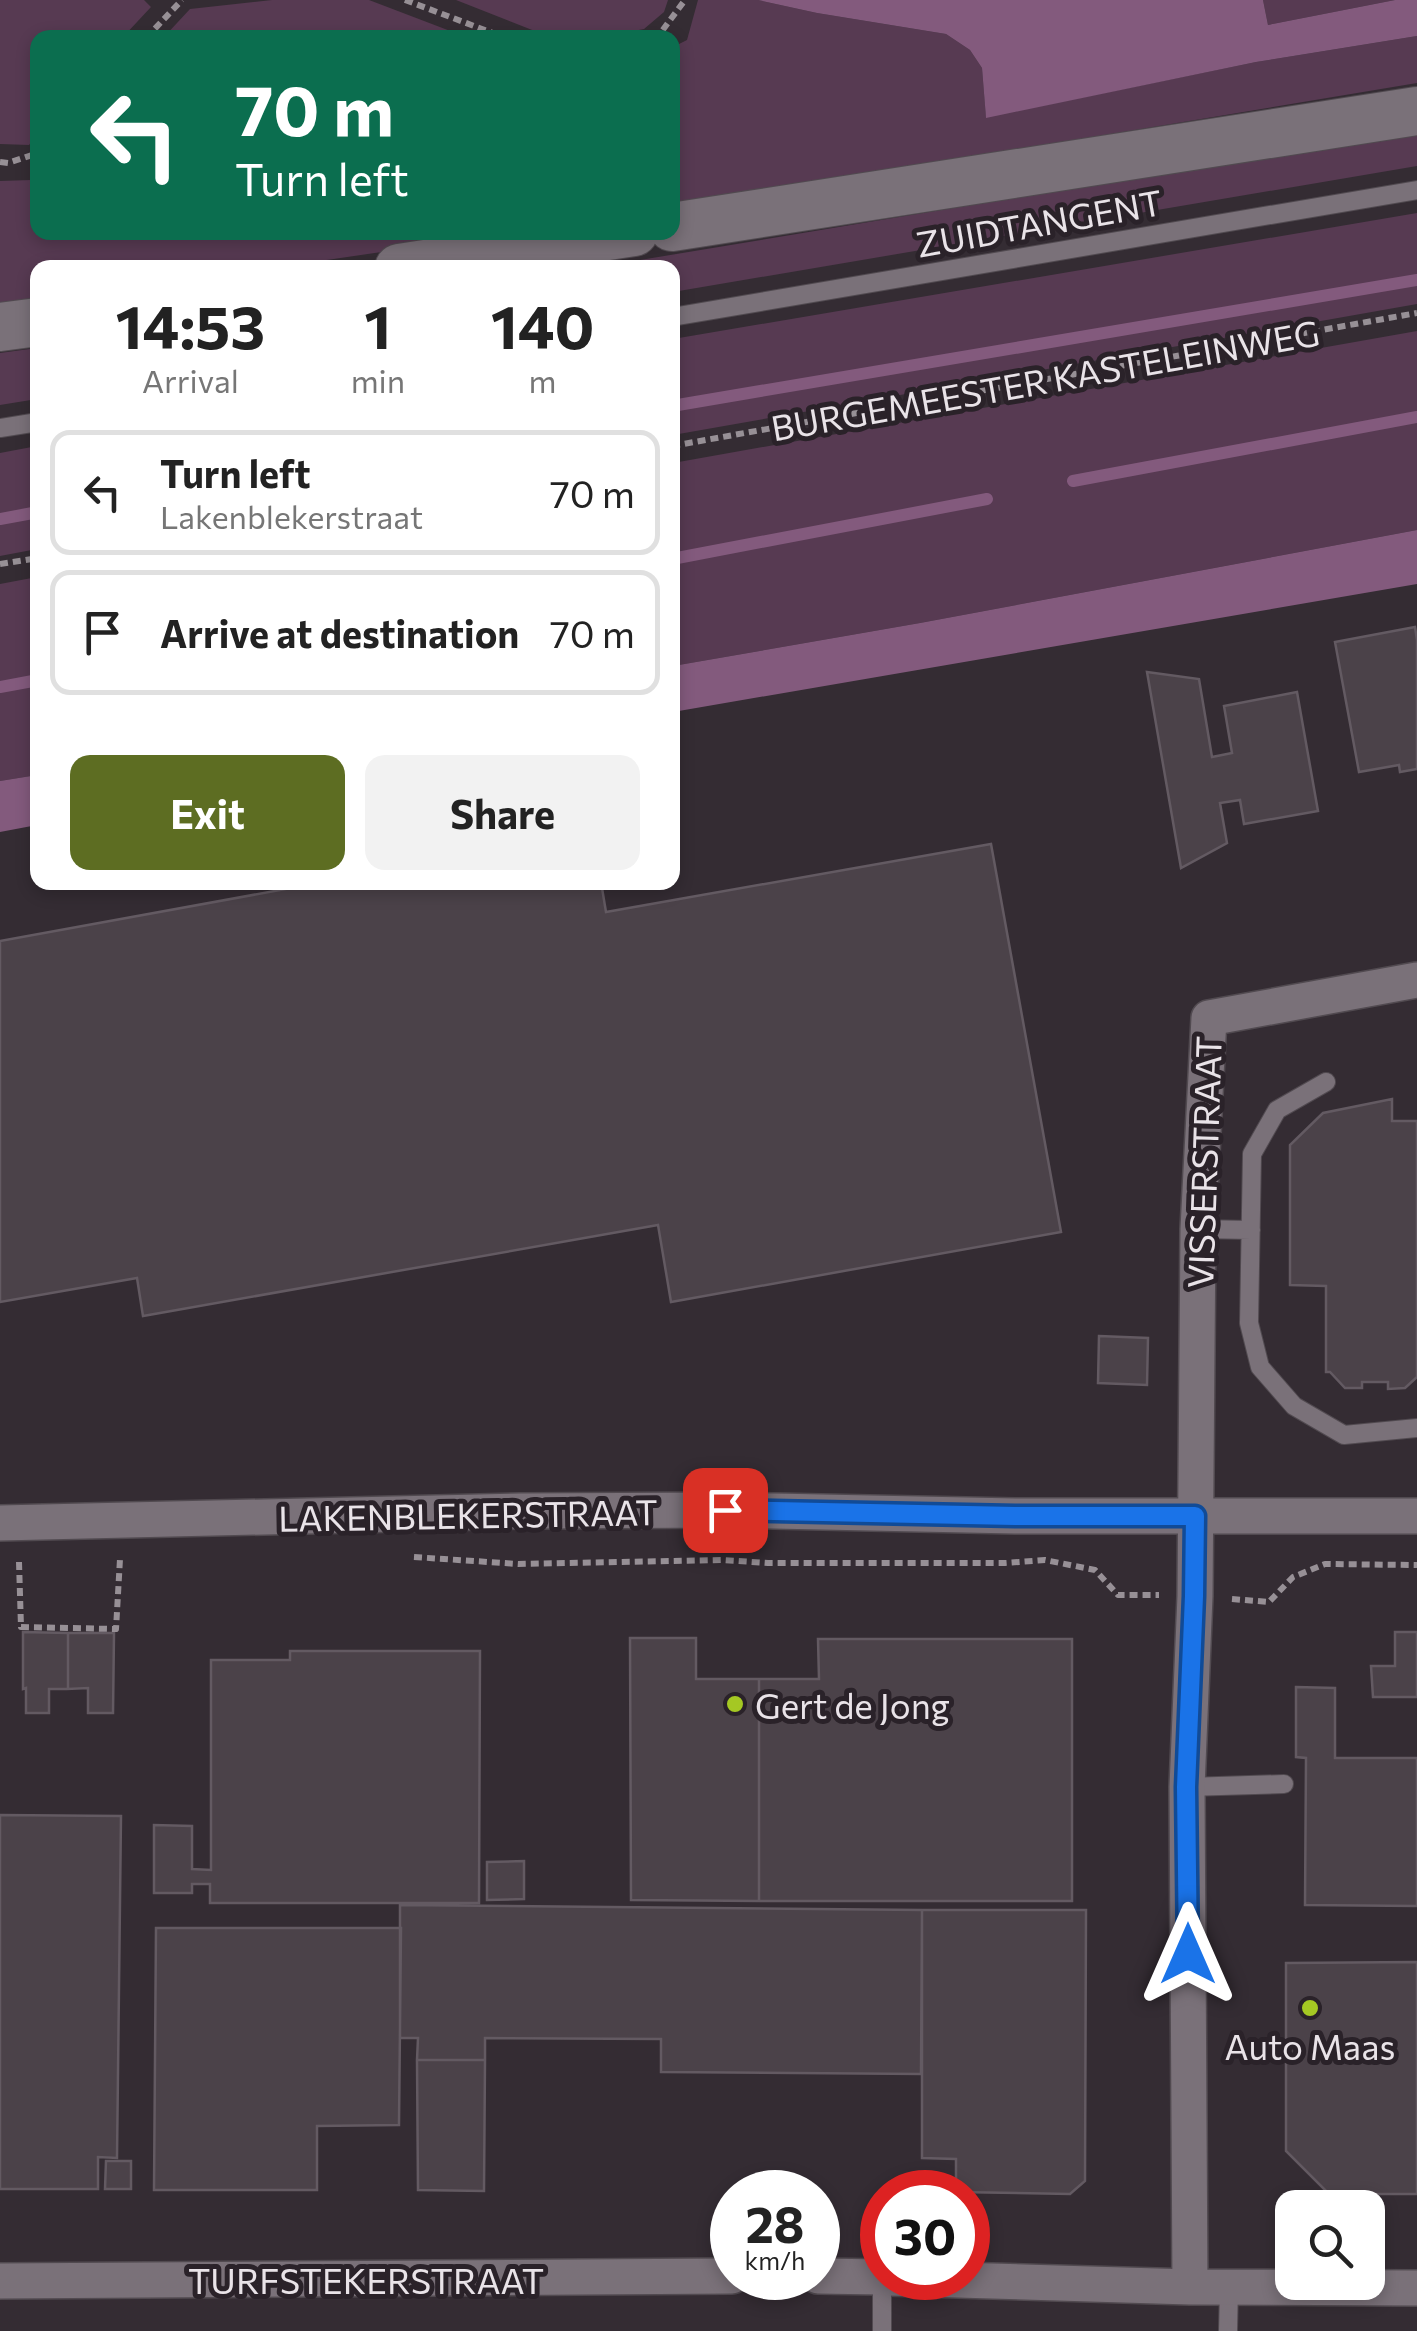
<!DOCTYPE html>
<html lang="en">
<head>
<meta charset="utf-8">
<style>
  :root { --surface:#fff; --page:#f2f2f2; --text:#222; --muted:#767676; --line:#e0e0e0; --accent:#5d6d22 }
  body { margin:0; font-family:Commissioner,sans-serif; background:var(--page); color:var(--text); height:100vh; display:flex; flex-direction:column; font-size:38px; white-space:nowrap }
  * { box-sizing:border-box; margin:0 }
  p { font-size:32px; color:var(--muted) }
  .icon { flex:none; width:55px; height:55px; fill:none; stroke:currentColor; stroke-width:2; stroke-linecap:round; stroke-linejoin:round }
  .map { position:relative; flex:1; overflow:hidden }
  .sheet { position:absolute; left:30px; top:260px; width:650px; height:630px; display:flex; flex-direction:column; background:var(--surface); border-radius:20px; box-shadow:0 5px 15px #0003 }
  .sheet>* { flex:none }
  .hud { position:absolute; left:30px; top:30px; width:650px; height:210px; border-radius:20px; box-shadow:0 5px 15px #0003; background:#0b6e4f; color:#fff; overflow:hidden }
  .buttons { position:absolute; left:1275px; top:2190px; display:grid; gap:20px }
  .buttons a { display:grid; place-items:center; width:110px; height:110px; border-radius:20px; background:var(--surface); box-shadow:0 5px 15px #0003; font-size:50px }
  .speed { position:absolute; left:710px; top:2170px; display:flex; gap:20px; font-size:50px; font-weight:700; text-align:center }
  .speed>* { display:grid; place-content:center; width:130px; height:130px; border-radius:50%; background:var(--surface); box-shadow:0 5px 15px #0003; line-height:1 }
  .speed small { font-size:25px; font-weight:400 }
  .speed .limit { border:15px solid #d22; background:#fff; color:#111 }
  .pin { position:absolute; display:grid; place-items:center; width:85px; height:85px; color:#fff; margin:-42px; border-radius:20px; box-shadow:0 5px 15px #0006 }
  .me { position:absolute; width:110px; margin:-55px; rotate:0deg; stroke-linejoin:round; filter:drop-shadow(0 0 8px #0008) }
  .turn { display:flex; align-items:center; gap:35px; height:210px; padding:0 40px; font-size:45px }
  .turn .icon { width:130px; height:130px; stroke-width:2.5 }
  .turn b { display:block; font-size:70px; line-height:85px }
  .eta { display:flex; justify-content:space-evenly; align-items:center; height:170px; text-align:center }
  .eta b { font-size:60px; font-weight:700; line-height:70px }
  .cta { display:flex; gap:20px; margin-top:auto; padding:20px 40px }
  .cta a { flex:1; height:115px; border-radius:20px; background:var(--accent); color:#fff; font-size:40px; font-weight:700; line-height:115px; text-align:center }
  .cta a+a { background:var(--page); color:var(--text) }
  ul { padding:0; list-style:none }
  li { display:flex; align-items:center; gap:30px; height:125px; margin:0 20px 15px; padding:0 20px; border:5px solid var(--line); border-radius:20px }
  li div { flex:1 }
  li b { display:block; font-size:38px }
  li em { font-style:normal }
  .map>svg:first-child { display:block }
  .green { fill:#573a52 }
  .water { fill:#835a7d }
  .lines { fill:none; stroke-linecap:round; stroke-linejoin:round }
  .stream { stroke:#835a7d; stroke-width:12 }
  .building { fill:#4b4249; stroke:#635a62; stroke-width:2.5 }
  .service-casing { stroke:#514a50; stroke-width:20 }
  .minor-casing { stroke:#514a50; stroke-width:38 }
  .secondary-casing { stroke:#514a50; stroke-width:50 }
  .path { stroke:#979096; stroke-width:6; stroke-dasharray:8 5; stroke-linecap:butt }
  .service { stroke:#7a7179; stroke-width:18 }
  .minor { stroke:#7a7179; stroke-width:35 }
  .secondary { stroke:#7a7179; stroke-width:48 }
  .route-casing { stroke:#114b97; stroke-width:25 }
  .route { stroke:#1a73e8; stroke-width:18 }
  .poi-dot { fill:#a5c823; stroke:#2a2229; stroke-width:4 }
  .labels { text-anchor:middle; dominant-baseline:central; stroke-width:10; stroke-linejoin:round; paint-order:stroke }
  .street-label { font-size:35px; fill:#e9e3e8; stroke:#2a2229 }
  .poi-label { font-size:35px; fill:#e9e3e8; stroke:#2a2229; text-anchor:start }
</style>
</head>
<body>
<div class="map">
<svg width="1417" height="2331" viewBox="0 0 1417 2331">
  <rect width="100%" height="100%" fill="#342c33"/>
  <!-- green -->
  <path class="green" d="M 0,0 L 144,0 L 151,7 L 123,37 L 38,38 L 37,135 L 29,145 L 0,144 Z
    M 272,0 L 369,0 L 466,37 L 164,37 L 190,9 Z
    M 456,0 L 668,0 L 664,12 L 644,29 L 613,35 L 550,37 Z
    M 698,0 L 758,0 L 817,13 L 946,34 L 970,50 L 982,68 L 986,117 L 1256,62 L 1417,36 L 1417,83 L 673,207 L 673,47 L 687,40 Z
    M 1263,0 L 1395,0 L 1268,25 Z
    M 1417,131 L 1417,166 L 673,292 L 672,268 L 592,268 Z
    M 37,173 L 38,232 L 511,233 L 279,267 L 38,268 L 37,300 L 0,305 L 0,181 L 31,180 Z
    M 1417,213 L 1417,304 L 673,435 L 673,339 Z
    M 1417,331 L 1417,530 L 920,623 L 673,666 L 673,463 Z
    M 37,348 L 37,399 L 0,405 L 0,353 Z
    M 37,446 L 37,549 L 0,556 L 0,453 Z
    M 37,577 L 37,775 L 0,781 L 0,584 Z"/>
  <!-- water -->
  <path class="water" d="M 758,0 L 1263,0 L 1268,25 L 1395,0 L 1417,0 L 1417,36 L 1256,62 L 986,118 L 982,68 L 970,50 L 946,34 L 817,13 Z
    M 1417,530 L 1417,584 L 673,712 L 673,666 L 920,623 Z
    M 37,775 L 37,825 L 0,832 L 0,781 Z"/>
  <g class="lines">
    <!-- stream -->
    <path class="stream" d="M 672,406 L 1417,280
      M 1073,481 L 1417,417
      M 0,519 L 38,512
      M 672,559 L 987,499
      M 0,687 L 38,680"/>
  </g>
  <!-- building -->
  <path class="building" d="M 1415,627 L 1417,640 L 1417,769 L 1400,772 L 1399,765 L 1359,772 L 1335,642 Z
    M 1147,672 L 1199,679 L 1212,757 L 1232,753 L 1224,706 L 1297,692 L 1318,811 L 1244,824 L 1240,800 L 1220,803 L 1227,843 L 1181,868 Z
    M 991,844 L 1061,1232 L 671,1302 L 658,1225 L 143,1316 L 137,1278 L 0,1302 L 0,941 L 324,882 L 601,882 L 606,912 Z
    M 1392,1099 L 1392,1121 L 1417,1121 L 1417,1377 L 1405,1388 L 1388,1389 L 1388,1382 L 1362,1382 L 1362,1388 L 1345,1388 L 1330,1372 L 1326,1372 L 1326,1286 L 1290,1285 L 1290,1145 L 1323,1113 Z
    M 1099,1336 L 1148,1338 L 1147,1385 L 1098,1383 Z
    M 23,1632 L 68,1633 L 68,1689 L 49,1689 L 49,1713 L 26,1713 L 26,1688 L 23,1689 Z
    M 1395,1632 L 1417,1632 L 1417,1697 L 1373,1697 L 1371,1666 L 1395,1666 Z
    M 68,1633 L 114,1633 L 113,1713 L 88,1713 L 88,1688 L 68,1689 Z
    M 630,1638 L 696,1638 L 696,1679 L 759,1679 L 759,1901 L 631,1900 Z
    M 818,1639 L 1072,1639 L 1072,1901 L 759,1901 L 759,1679 L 819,1679 Z
    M 290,1651 L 480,1651 L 479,1903 L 210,1903 L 210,1884 L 192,1884 L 192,1893 L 154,1893 L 154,1825 L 192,1826 L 192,1869 L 211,1870 L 211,1660 L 290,1660 Z
    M 1296,1687 L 1335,1688 L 1335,1758 L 1417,1758 L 1417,1906 L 1305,1905 L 1306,1758 L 1296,1757 Z
    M 0,1815 L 121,1816 L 117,2158 L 98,2157 L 98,2189 L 0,2189 Z
    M 524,1861 L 524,1899 L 487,1900 L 487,1862 Z
    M 400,1905 L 922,1910 L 921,2074 L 661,2072 L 661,2039 L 485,2038 L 485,2060 L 417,2060 L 418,2038 L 400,2038 Z
    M 922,1910 L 1086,1910 L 1085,2181 L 1070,2194 L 956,2192 L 956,2159 L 922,2158 Z
    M 156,1928 L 401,1928 L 399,2125 L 317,2126 L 317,2190 L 154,2190 Z
    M 1417,1962 L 1417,2194 L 1329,2194 L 1286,2151 L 1286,1963 Z
    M 417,2060 L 485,2060 L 484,2191 L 418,2190 Z
    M 106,2161 L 131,2161 L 131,2189 L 105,2189 Z"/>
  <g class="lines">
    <defs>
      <path id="service" d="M 672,317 L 1417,190
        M 0,428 L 38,422
        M 1326,1082 L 1277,1110 L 1252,1154 L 1249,1323 L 1260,1367 L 1294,1406 L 1344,1435 L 1417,1428
        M 1198,1229 L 1251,1230
        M 1187,1787 L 1284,1784
        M 882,2277 L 882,2331
        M 1228,2331 L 1229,2287"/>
      <path id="minor" d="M 0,1523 L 520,1511 L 725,1510 L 1015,1516 L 1417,1516
        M 818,2276 L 882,2277
        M 889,2278 L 1190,2287 L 1417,2288
        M 0,2281 L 732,2276
        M 1190,2287 L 1187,1787 L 1195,1596 L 1198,1229 L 1209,1018 L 1417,980"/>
      <path id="secondary" d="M 672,227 L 1417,111
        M 399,268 L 634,232
        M 0,327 L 38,322"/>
    </defs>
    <!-- service casing -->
    <use href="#service" class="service-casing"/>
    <!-- minor casing -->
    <use href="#minor" class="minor-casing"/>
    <!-- secondary casing -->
    <use href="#secondary" class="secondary-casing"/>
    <!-- path -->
    <path class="path" d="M 405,0 L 506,38
      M 146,38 L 182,0
      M 653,38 L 659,35 L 685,0
      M 0,162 L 8,163 L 38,153
      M 672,446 L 1417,313
      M 0,564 L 38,558
      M 414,1557 L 518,1564 L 723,1560 L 768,1563 L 1005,1563 L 1045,1560 L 1095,1570 L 1118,1595 L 1159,1595
      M 19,1562 L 21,1627 L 116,1629 L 120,1559
      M 1232,1599 L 1269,1602 L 1293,1577 L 1325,1564 L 1417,1565"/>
    <!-- service -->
    <use href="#service" class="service"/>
    <!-- minor -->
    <use href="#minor" class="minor"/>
    <!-- secondary -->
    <use href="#secondary" class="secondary"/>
  </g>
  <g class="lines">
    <defs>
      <path id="route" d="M 725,1510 L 1015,1516 L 1195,1516 L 1194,1596 L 1186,1787 L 1188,1954"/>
    </defs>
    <!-- route casing -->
    <use href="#route" class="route-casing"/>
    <!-- route -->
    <use href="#route" class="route"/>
  </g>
  <!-- markers -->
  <g class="poi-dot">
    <circle cx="735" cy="1704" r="10"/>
    <circle cx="1310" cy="2008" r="10"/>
  </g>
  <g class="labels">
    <!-- street labels -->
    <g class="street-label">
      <text transform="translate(1039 222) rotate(-10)">ZUIDTANGENT</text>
      <text transform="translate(1045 379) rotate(-10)">BURGEMEESTER KASTELEINWEG</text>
      <text transform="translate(1203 1162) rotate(-88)">VISSERSTRAAT</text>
      <text transform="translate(468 1514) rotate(-1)">LAKENBLEKERSTRAAT</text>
      <text x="366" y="2279">TURFSTEKERSTRAAT</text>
    </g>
    <!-- poi labels -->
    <g class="poi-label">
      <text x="755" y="1704">Gert de Jong</text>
      <text x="1310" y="2045" text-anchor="middle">Auto Maas</text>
    </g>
  </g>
</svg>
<div class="buttons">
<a><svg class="icon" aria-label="search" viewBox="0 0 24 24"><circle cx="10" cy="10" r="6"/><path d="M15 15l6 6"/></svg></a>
</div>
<div class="speed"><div>28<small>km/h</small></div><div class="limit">30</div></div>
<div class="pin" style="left:725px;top:1510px;background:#d93025"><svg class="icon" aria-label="arrive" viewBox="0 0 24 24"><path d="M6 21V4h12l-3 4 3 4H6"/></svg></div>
<svg class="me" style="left:1188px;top:1954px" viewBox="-20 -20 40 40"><path d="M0-17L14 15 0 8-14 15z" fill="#1a73e8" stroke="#fff" stroke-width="4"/></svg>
<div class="hud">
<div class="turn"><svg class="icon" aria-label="left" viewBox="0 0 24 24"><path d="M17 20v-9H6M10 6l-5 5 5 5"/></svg><div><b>70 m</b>Turn left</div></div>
</div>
<section class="sheet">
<div class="eta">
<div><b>14:53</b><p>Arrival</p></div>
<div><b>1</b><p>min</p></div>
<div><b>140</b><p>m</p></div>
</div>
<ul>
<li><svg class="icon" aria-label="left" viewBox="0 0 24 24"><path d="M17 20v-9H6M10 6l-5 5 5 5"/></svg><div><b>Turn left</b><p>Lakenblekerstraat</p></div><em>70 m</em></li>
<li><svg class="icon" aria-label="arrive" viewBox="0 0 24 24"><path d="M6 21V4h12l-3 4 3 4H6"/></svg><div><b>Arrive at destination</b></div><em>70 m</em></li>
</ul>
<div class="cta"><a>Exit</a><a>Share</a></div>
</section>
</div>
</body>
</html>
